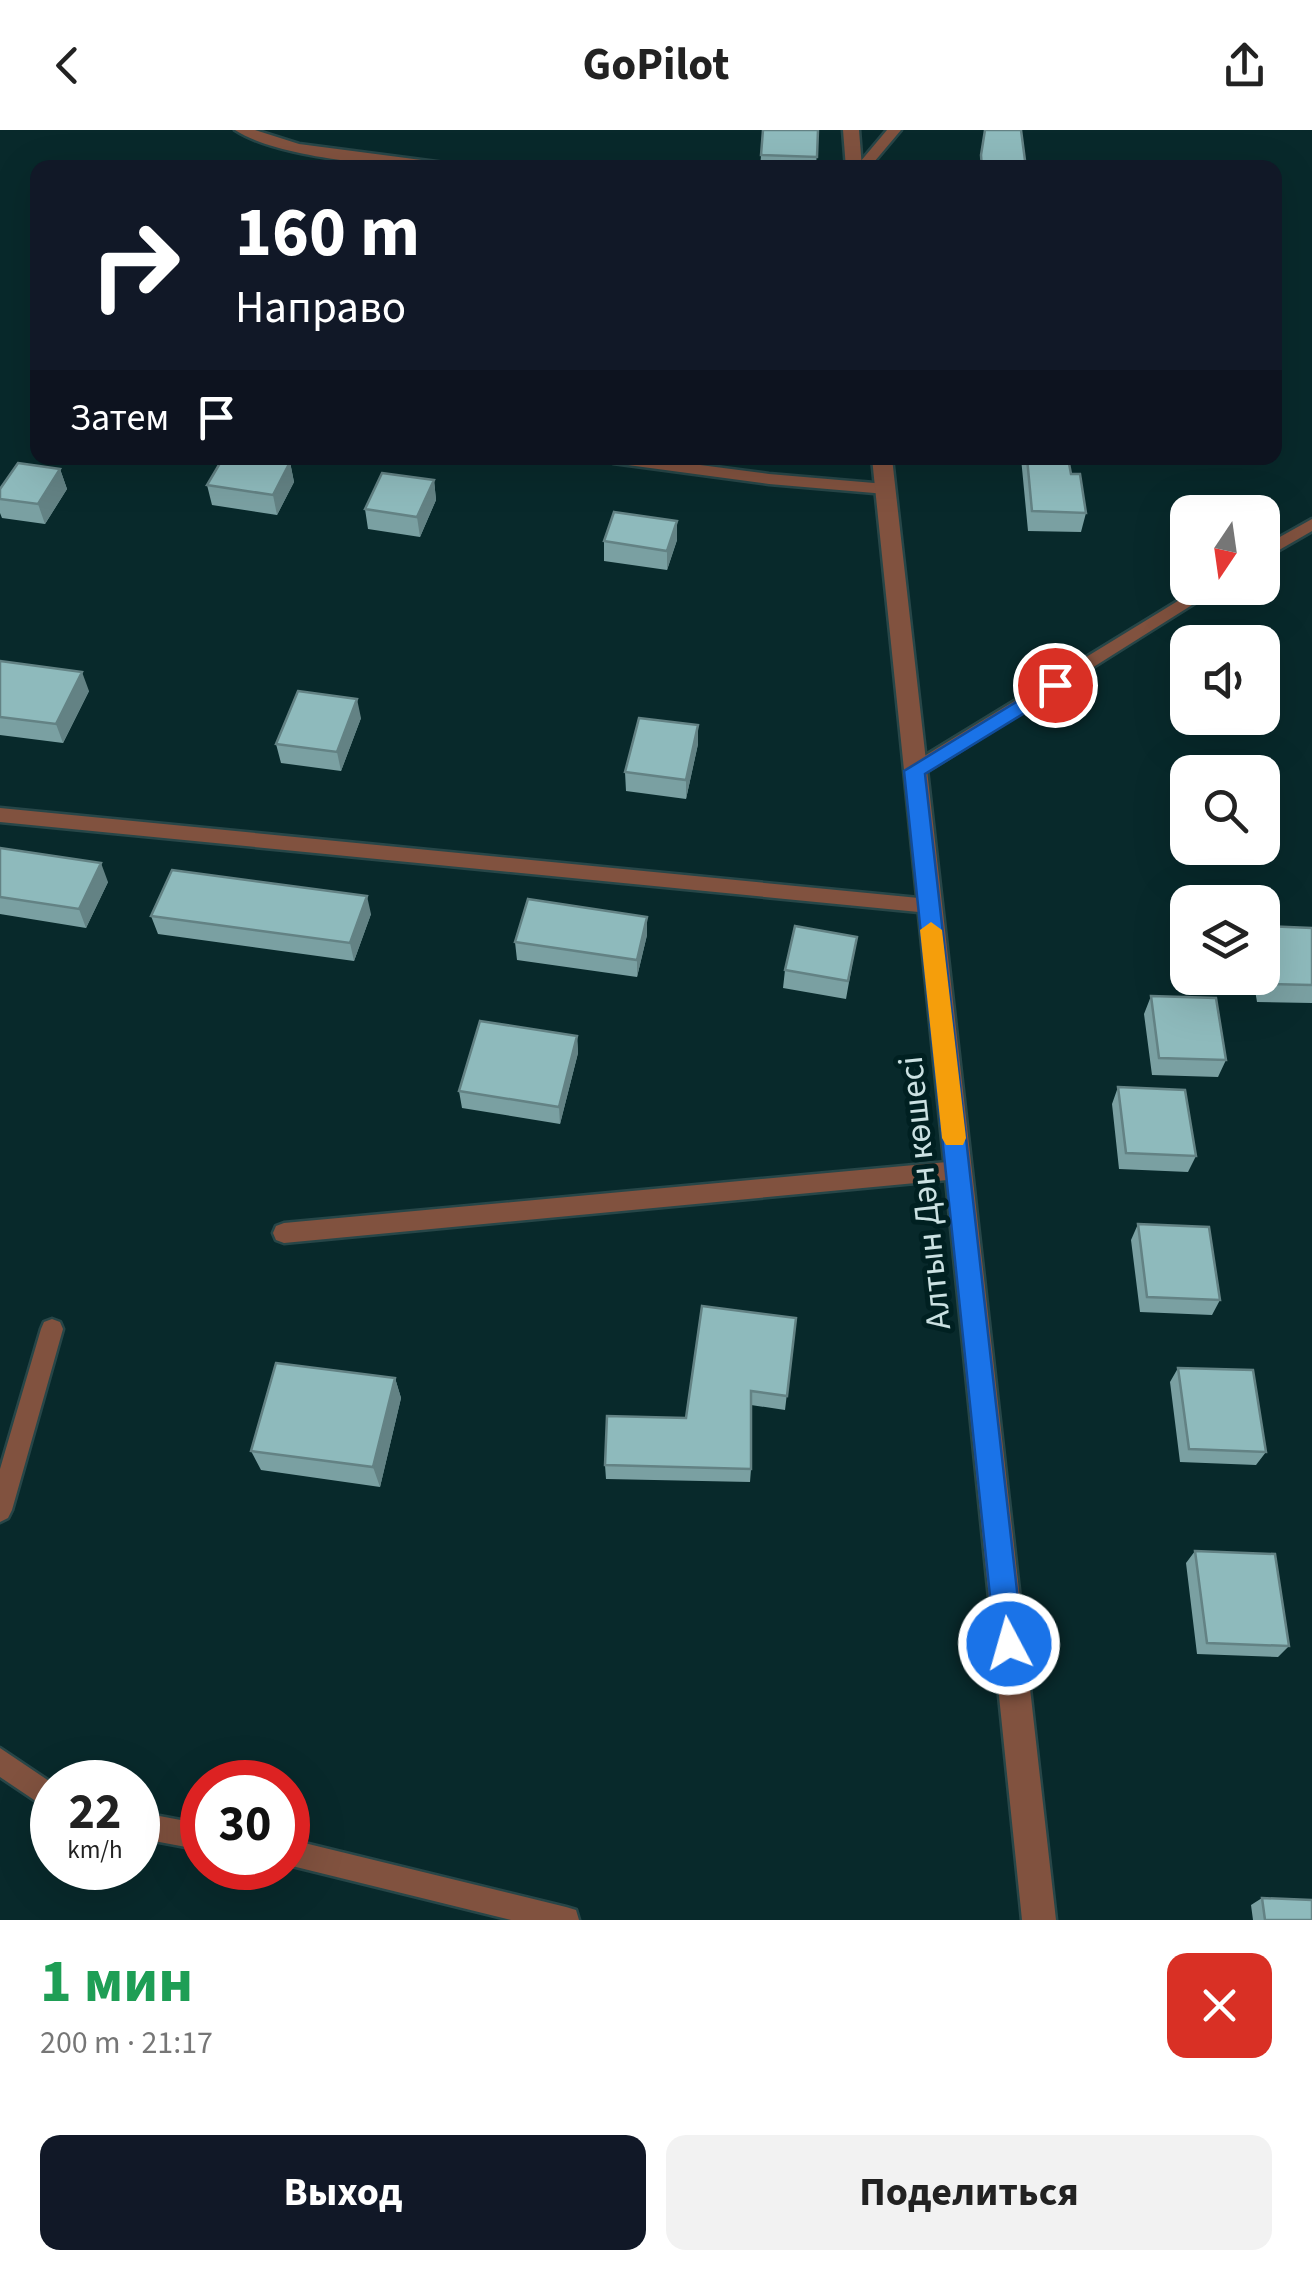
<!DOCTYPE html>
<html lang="ru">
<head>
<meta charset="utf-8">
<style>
  :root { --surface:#fff; --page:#f2f2f2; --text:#222; --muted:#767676; --accent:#111827 }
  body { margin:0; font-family:"Source Sans 3",sans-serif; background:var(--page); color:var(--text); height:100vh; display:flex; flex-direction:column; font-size:38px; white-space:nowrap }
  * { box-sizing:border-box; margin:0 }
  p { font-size:32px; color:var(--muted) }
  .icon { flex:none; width:55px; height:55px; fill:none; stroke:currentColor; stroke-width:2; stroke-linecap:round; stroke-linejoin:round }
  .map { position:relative; height:1790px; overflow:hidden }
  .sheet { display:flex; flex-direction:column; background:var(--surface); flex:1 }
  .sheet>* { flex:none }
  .top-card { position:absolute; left:30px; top:30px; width:1252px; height:305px; border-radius:20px; box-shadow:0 10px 40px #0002; background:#111827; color:#fff; overflow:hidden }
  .needle { width:65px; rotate:193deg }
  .tools { position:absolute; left:1170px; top:365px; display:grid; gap:20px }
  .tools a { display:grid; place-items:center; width:110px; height:110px; border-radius:20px; background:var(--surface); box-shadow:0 10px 40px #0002; font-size:50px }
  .speed { position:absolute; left:30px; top:1630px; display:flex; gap:20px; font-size:50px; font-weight:700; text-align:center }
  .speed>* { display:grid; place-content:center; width:130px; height:130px; border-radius:50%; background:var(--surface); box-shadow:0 10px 40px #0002; line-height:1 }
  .speed small { font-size:25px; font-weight:400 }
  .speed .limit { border:15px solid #d22; background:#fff; color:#111 }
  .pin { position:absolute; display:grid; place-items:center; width:85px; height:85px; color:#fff; margin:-42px; border:5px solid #fff; border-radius:50%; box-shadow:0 2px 10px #0007 }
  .me { position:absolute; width:110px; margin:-55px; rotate:354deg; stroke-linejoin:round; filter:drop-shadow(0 0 8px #0008) }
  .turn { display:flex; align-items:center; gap:35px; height:210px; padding:0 40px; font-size:45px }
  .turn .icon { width:130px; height:130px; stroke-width:2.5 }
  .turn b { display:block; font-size:70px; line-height:85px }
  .then { display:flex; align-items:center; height:95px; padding:0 40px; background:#0003; gap:20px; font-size:38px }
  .round { display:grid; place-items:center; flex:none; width:105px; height:105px; border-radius:20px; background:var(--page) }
  .headline { display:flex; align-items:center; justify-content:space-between; height:170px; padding:0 40px }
  h1 { font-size:60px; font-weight:700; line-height:75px; color:#1e9e55 }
  .cta { display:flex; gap:20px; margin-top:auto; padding:20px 40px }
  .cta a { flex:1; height:115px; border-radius:20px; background:var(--accent); color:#fff; font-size:40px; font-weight:700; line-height:115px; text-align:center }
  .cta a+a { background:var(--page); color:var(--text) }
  header { display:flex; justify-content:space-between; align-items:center; height:130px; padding:0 40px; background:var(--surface); font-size:45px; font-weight:700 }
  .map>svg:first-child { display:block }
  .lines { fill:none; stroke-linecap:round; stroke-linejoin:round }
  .service-casing { stroke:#274648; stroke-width:5 }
  .minor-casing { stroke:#274648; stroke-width:5 }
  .service { fill:#81523f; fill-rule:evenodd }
  .minor { fill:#81523f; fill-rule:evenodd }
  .wall { fill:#7aa0a2 }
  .shaded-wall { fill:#638284 }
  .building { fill:#8ebabc; stroke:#638284; stroke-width:2.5 }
  .route { fill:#1a73e8; stroke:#114b97; stroke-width:2.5 }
  .slow { fill:#f59e0b }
  .labels { text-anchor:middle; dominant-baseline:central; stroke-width:10; stroke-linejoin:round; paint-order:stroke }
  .street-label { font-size:35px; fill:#cbe1e2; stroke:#002021 }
</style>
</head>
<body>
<header><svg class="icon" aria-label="back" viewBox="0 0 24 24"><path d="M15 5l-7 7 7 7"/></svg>GoPilot<svg class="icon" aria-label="share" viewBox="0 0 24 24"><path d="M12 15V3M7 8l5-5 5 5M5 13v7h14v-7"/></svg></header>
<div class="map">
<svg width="1312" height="1790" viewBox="0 0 1312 1790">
  <rect width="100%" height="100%" fill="#08292b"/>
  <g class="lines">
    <defs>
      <path id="service" d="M 235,0 L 255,0 L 299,14 L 452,34 L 458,38 C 403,38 281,30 235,0 Z
        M 887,0 L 901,0 L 869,38 L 855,38 Z
        M 605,328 L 646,328 L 769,344 L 886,354 L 894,359 L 886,364 L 769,354 L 613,333 Z
        M 1312,389 L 1312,401 L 1262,430 L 1262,417 Z
        M 1199,458 L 1219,458 L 920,646 L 908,646 L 905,641 L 908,636 Z
        M 0,678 L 929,769 L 939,776 L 929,783 L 0,692 Z
        M 958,1031 L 965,1034 L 969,1040 L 965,1046 L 958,1049 L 284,1113 L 276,1110 L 273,1103 L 276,1096 L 284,1093 Z
        M 52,1189 L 60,1192 L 63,1199 L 12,1380 L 8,1388 L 0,1392 L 0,1339 L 41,1199 L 44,1192 Z
        M 0,1618 L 52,1653 L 52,1682 L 0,1647 Z
        M 138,1682 L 202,1694 L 202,1720 L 138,1708 Z
        M 288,1709 L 566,1777 L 576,1780 L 579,1790 L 511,1790 L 288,1735 Z"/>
      <path id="minor" d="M 843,0 L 859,0 L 862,38 L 846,38 Z
        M 872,328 L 892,328 L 1056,1790 L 1022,1790 Z"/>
    </defs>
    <!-- service casing -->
    <use href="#service" class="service-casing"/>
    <!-- minor casing -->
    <use href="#minor" class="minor-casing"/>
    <!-- service -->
    <use href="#service" class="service"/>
    <!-- minor -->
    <use href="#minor" class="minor"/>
  </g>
  <!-- wall -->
  <path class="wall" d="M 763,0 L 818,0 L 816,38 L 760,38 Z
    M 1021,328 L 1068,328 L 1071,344 L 1086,383 L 1081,402 L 1028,401 Z
    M 290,332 L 294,352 L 277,385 L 212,375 L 207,355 Z
    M 60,339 L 67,359 L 45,394 L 2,388 L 0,383 L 0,359 Z
    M 434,350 L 436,370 L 420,407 L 368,399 L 365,379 Z
    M 677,410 L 667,440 L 604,431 L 604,411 Z
    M 0,531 L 89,561 L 63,613 L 0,605 Z
    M 361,588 L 341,641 L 281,633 L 276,614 Z
    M 698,595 L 698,614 L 686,669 L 626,661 L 625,642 Z
    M 0,718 L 108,752 L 86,798 L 0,784 Z
    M 371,784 L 354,831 L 158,804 L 151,786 Z
    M 647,787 L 647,805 L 637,847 L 517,830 L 515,812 Z
    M 1262,796 L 1312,798 L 1312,873 L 1257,872 L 1253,848 L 1262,848 Z
    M 857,807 L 846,869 L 783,858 L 785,840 Z
    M 1151,866 L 1226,930 L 1218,947 L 1152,945 L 1144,884 Z
    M 577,906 L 578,923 L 560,994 L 462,978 L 459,961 Z
    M 1118,957 L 1196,1026 L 1188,1042 L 1119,1039 L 1112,974 Z
    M 1138,1094 L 1220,1170 L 1212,1185 L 1140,1182 L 1131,1110 Z
    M 796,1188 L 785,1280 L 751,1275 L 751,1339 L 750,1352 L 606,1349 L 605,1335 L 686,1288 Z
    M 1178,1238 L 1266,1322 L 1256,1335 L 1180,1332 L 1170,1252 Z
    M 395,1248 L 401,1268 L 380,1357 L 261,1340 L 251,1321 Z
    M 1195,1421 L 1289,1516 L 1278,1527 L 1197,1524 L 1186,1433 Z
    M 1262,1768 L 1312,1790 L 1253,1790 L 1251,1775 Z"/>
  <!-- shaded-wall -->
  <path class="shaded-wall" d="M 290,332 L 294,352 L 277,385 L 273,365 Z
    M 60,339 L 67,359 L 45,394 L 38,374 Z
    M 434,350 L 436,370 L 420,407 L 417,387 Z
    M 677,391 L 677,410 L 667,440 L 667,421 Z
    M 82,542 L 89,561 L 63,613 L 56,594 Z
    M 357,569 L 361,588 L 341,641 L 337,622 Z
    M 698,595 L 698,614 L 686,669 L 686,650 Z
    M 101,733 L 108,752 L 86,798 L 79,779 Z
    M 367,766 L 371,784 L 354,831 L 350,813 Z
    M 647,787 L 647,805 L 637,847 L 637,830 Z
    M 577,906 L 578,923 L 560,994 L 559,977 Z
    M 395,1248 L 401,1268 L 380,1357 L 373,1337 Z"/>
  <!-- building -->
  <path class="building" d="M 763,0 L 818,0 L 817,27 L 761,25 Z
    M 985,0 L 1021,0 L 1026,38 L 982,38 L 981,25 Z
    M 223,328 L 260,328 L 290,332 L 273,365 L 207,355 Z
    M 1027,328 L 1068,328 L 1071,344 L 1080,344 L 1086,383 L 1032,381 Z
    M 18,333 L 60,339 L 38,374 L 0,369 L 0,359 Z
    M 382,343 L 434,350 L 417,387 L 365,379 Z
    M 614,382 L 677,391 L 667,421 L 604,411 Z
    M 0,531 L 82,542 L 56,594 L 0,587 Z
    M 298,561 L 357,569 L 337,622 L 276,614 Z
    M 639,588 L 698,595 L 686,650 L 625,642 Z
    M 0,718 L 101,733 L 79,779 L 0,767 Z
    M 172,740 L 367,766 L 350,813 L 151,786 Z
    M 528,769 L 647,787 L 637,830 L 515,812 Z
    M 795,796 L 857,807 L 848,851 L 785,840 Z
    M 1262,796 L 1312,798 L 1312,855 L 1266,854 L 1262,836 Z
    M 1151,866 L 1216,868 L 1226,930 L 1159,928 Z
    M 480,891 L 577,906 L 559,977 L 459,961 Z
    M 1118,957 L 1185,960 L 1196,1026 L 1126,1023 Z
    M 1138,1094 L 1209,1097 L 1220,1170 L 1147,1167 Z
    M 702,1176 L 796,1188 L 787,1266 L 751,1261 L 751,1339 L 605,1335 L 607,1286 L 686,1288 Z
    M 276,1233 L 395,1248 L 373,1337 L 251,1321 Z
    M 1178,1238 L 1253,1240 L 1266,1322 L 1189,1319 Z
    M 1195,1421 L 1275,1424 L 1289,1516 L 1207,1513 Z
    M 1262,1768 L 1312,1770 L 1312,1790 L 1265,1790 Z"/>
  <!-- route -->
  <path class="route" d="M 1055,548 L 1065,555 L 1062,560 L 925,644 L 1023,1514 L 1019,1524 L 1009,1528 L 999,1524 L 995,1514 L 904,641 Z"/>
  <!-- slow -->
  <path class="slow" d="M 931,792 L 942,800 L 966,1008 L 963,1015 L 946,1015 L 942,1008 L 920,800 Z"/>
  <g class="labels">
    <!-- street labels -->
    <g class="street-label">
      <text transform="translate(925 1063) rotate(-96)">Алтын Дән көшесі</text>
    </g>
  </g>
</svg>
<div class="tools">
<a><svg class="needle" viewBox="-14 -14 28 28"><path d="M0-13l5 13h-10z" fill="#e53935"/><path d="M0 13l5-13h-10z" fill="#767676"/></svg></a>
<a><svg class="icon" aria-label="sound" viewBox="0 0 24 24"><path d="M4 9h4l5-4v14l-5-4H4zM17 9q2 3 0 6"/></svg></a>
<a><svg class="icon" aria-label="search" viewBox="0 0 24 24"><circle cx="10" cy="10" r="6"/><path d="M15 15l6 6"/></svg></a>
<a><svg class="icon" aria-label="layers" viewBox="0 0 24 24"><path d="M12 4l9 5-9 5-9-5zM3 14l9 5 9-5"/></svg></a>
</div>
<div class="speed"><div>22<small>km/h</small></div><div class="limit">30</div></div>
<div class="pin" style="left:1055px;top:555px;background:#d93025"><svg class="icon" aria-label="arrive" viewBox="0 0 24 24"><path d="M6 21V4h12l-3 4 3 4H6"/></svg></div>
<svg class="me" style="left:1009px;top:1514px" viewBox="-20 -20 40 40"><circle r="17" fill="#1a73e8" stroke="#fff" stroke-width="3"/><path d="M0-11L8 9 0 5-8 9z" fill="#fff"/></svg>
<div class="top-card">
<div class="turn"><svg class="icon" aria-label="right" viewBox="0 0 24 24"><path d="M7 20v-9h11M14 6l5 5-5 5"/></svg><div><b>160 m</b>Направо</div></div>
<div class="then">Затем<svg class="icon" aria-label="arrive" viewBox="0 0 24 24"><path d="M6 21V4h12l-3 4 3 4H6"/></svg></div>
</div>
</div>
<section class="sheet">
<div class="headline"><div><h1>1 мин</h1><p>200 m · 21:17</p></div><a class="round" style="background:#d93025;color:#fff"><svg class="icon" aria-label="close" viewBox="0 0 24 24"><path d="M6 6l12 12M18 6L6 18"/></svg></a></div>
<div class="cta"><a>Выход</a><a>Поделиться</a></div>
</section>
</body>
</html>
